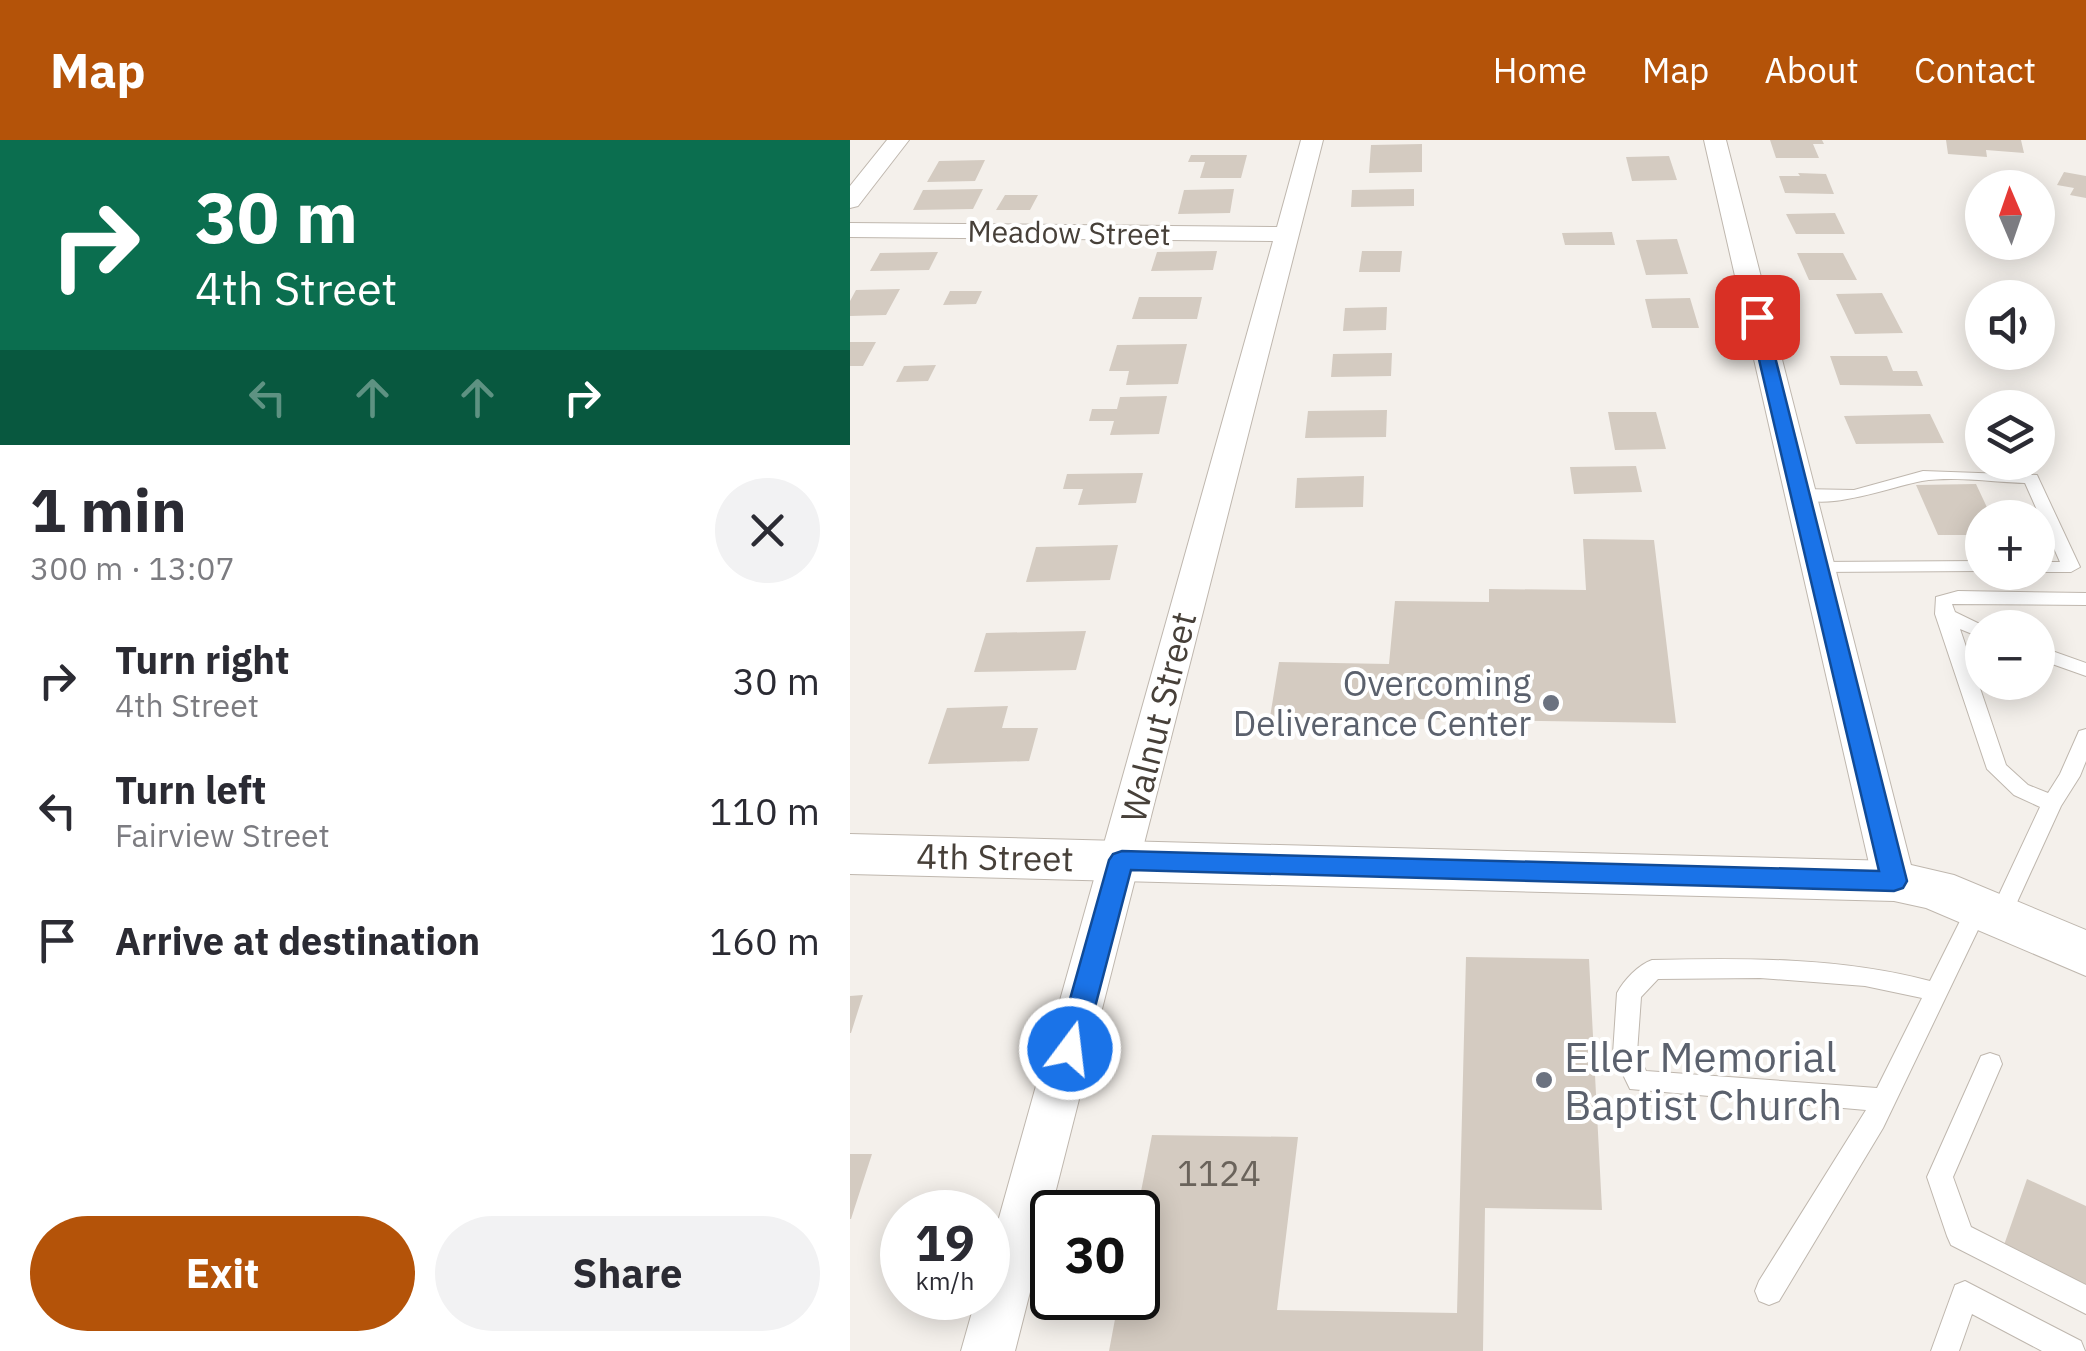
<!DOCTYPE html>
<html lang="en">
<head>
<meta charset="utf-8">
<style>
  :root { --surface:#fff; --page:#f2f2f3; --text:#2b2b33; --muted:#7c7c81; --accent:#b45309 }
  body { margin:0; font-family:"IBM Plex Sans",sans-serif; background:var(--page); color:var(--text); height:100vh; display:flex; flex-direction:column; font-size:38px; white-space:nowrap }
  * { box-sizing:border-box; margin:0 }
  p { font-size:32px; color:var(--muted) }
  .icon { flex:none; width:55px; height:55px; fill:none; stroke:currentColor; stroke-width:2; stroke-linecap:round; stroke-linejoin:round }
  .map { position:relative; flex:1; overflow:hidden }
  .drawer { display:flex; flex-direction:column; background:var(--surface); width:850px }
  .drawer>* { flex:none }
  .top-card { background:#0b6e4f; color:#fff; overflow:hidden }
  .needle { width:65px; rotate:358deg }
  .buttons { position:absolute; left:1115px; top:30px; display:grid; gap:20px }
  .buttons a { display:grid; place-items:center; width:90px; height:90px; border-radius:50%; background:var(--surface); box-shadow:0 5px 25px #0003; font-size:50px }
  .speed { position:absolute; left:30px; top:1050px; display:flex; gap:20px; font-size:50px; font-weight:700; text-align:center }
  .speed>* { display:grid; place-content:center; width:130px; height:130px; border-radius:50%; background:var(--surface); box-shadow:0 5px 25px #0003; line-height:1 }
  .speed small { font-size:25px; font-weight:400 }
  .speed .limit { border:5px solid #111; border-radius:15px; background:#fff; color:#111 }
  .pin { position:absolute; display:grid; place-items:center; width:85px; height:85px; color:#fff; margin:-42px; border-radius:20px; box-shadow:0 5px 15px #0006 }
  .me { position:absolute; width:110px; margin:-55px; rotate:15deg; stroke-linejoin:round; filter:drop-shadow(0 0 8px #0008) }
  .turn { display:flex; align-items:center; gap:35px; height:210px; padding:0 30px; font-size:45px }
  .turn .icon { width:130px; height:130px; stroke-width:2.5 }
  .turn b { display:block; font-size:70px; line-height:85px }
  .lanes { display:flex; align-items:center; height:95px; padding:0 30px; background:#0003; justify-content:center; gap:50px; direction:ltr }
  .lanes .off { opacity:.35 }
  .round { display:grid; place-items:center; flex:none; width:105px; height:105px; border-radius:52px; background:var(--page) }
  .headline { display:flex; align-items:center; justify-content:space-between; height:170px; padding:0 30px }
  h1 { font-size:60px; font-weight:700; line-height:75px }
  .cta { display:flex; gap:20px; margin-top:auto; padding:20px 30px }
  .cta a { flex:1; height:115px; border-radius:60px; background:var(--accent); color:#fff; font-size:40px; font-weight:700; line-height:115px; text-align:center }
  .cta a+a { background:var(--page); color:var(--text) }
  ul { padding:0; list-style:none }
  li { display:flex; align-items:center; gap:30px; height:130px; padding:0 30px }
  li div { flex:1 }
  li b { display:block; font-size:38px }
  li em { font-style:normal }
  header { display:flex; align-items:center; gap:60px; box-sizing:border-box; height:140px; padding:0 50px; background:var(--accent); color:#fff }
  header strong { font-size:48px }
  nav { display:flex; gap:55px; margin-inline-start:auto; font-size:35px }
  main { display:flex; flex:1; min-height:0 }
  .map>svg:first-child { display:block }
  .building { fill:#d4cbc1 }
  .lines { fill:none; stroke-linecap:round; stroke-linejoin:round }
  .service-casing { stroke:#bfb7ae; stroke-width:2 }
  .minor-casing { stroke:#bfb7ae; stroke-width:2 }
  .tertiary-casing { stroke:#bfb7ae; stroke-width:2 }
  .service { fill:#fff; fill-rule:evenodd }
  .minor { fill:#fff; fill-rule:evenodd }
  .tertiary { fill:#fff; fill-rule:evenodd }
  .route { fill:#1a73e8; stroke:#114b97; stroke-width:2.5 }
  .worship-dot { fill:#6b7280; stroke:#fff; stroke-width:4 }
  .labels { text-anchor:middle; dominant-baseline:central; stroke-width:8; stroke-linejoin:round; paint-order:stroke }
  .far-street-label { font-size:30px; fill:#474039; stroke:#fff }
  .worship-label { font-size:35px; fill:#5b616d; stroke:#fff; text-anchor:end }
  .street-label { font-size:35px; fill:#474039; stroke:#fff }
  .near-number-label { font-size:35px; fill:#6a635b }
  .near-worship-label { font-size:42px; fill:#5b616d; stroke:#fff; text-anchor:start }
</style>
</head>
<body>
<header>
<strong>Map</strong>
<nav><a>Home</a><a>Map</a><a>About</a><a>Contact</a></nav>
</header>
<main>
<section class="drawer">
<div class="top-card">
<div class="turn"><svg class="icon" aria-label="right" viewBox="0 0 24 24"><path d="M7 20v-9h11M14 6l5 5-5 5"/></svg><div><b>30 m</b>4th Street</div></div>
<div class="lanes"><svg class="icon off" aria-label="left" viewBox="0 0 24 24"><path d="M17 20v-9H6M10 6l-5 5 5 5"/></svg><svg class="icon off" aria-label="ahead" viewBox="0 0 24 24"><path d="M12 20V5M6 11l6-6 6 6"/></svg><svg class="icon off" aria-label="ahead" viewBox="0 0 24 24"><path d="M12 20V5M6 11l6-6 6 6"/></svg><svg class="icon" aria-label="right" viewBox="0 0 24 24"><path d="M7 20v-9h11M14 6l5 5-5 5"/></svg></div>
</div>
<div class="headline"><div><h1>1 min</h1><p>300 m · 13:07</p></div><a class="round"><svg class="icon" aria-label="close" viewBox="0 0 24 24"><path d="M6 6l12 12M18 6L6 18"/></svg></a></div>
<ul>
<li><svg class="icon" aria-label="right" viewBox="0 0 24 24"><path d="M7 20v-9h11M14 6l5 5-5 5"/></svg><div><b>Turn right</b><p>4th Street</p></div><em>30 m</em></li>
<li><svg class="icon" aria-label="left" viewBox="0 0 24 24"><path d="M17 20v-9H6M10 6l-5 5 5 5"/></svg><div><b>Turn left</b><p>Fairview Street</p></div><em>110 m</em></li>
<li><svg class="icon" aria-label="arrive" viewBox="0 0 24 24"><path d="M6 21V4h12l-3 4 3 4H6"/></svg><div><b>Arrive at destination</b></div><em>160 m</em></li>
</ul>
<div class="cta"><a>Exit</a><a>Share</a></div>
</section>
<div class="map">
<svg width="1236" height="1211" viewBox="0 0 1236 1211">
  <rect width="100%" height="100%" fill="#f4f0eb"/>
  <!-- building -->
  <path class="building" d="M 920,0 L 972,0 L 974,4 L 963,4 L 969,18 L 926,18 Z
    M 1096,0 L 1171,0 L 1174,13 L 1136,10 L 1137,17 L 1098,14 Z
    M 572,4 L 572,32 L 519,33 L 521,5 Z
    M 341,15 L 397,15 L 391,38 L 350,38 L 355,22 L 338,22 Z
    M 819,16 L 827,40 L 782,41 L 776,17 Z
    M 135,20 L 125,41 L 77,42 L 89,21 Z
    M 1214,32 L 1236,36 L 1236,58 L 1220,55 L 1224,48 L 1207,45 Z
    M 948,33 L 976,34 L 984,54 L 935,53 L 929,36 L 950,36 Z
    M 133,49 L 123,69 L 63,70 L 73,50 Z
    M 384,49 L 380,73 L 328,74 L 334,50 Z
    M 564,49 L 564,66 L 501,67 L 502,50 Z
    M 155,55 L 188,55 L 180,70 L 146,70 Z
    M 985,73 L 995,94 L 946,94 L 936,74 Z
    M 762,92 L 765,105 L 715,105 L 712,93 Z
    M 827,99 L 838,134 L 796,135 L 786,100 Z
    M 367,111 L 363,130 L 301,131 L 307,112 Z
    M 512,111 L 552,111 L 550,132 L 509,132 Z
    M 88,112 L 79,130 L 20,131 L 30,113 Z
    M 947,113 L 993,113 L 1007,140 L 959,140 Z
    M 50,149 L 36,175 L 0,176 L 0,161 L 6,150 Z
    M 100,151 L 132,151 L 126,164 L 93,165 Z
    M 1032,153 L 1053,193 L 1005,194 L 986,154 Z
    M 289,157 L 352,157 L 347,179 L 282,179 Z
    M 840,158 L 849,188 L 802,188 L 795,159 Z
    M 537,167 L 536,190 L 493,191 L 495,168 Z
    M 0,202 L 26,202 L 13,226 L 0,226 Z
    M 337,204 L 328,244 L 276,245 L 279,231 L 259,231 L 267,205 Z
    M 542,213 L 541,236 L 481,237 L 483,214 Z
    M 980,216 L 1037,216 L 1043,231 L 1067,231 L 1073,246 L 990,245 Z
    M 86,225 L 78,241 L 46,242 L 54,226 Z
    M 317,256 L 309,294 L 260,295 L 264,281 L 239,281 L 242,269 L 267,269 L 270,257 Z
    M 537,270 L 536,297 L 455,298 L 458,271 Z
    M 758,272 L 806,272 L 816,309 L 765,310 Z
    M 1080,274 L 1094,303 L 1006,304 L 994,276 Z
    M 786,326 L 792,352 L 724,354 L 720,327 Z
    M 293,333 L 286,363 L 228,365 L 233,349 L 213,349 L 217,334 Z
    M 514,336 L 513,367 L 445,368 L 447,338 Z
    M 1126,344 L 1142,378 L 1132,378 L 1132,395 L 1088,395 L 1066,345 Z
    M 733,399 L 804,400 L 826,583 L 420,577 L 429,522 L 539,524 L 545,461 L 639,462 L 639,449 L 736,450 Z
    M 268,405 L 260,440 L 176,442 L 186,407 Z
    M 236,491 L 226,530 L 124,532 L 136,493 Z
    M 158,566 L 152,588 L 188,588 L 179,621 L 78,624 L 97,568 Z
    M 616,817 L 739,819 L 752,1070 L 635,1068 L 633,1211 L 259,1211 L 269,1158 L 288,1158 L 287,1072 L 302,995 L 448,997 L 427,1170 L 607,1173 Z
    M 13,855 L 1,893 L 0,893 L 0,856 Z
    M 0,1014 L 22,1014 L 1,1079 L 0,1079 Z
    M 1177,1039 L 1236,1066 L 1236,1145 L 1154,1105 Z"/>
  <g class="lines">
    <defs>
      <path id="service" d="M 1073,331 L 1187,335 L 1230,427 L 1221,432 L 1188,432 L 1188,422 L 1210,422 L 1175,343 C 1142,342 1104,336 1072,341 C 1039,347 970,375 941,354 L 949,349 L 1004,350 Z
        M 1132,421 L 1132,431 L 967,432 L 958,427 L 967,422 Z
        M 1108,451 L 1236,453 L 1236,465 L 1102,464 L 1105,472 L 1138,488 L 1132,488 L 1132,498 L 1110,489 L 1156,625 L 1178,645 L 1198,653 L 1210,634 L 1229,591 L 1236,589 L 1236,621 L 1230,636 L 1211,666 L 1158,782 L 1150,785 L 1142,782 L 1139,776 L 1190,667 L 1164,655 L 1137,629 L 1085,474 L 1086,457 Z
        M 1188,506 L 1236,523 L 1236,536 L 1188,519 Z
        M 1128,758 L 1136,761 L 1139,767 L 1033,988 L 929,1161 L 919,1165 L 909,1161 L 905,1151 L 909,1141 L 1016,970 L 780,949 L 763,914 L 767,853 C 774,840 788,825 802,820 C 896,818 988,817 1080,841 L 1120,761 ZM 910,838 L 1015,846 L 1072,858 L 1027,948 L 796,931 L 787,913 L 791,857 L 808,839 Z
        M 1140,913 L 1149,916 L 1152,924 L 1103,1037 L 1121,1087 L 1236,1145 L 1236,1174 L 1101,1105 L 1097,1096 L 1077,1037 L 1131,916 Z
        M 1115,1141 L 1231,1201 L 1235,1211 L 1192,1211 L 1122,1174 L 1109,1211 L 1081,1211 L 1105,1145 Z"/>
      <path id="minor" d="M 37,0 L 59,0 L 8,66 L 0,68 L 0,46 Z
        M 451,0 L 473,0 L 165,1211 L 111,1211 L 126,1158 L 138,1158 L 138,1117 L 423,101 L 0,97 L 0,83 L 427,87 Z
        M 854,0 L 876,0 L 1065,741 L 1059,752 L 1044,757 L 1029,752 L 1023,741 Z"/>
      <path id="tertiary" d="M 0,694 L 1044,721 L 1104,735 L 1236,790 L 1236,836 L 1076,768 L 1044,761 L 0,734 Z"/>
    </defs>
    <!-- service casing -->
    <use href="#service" class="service-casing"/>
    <!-- minor casing -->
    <use href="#minor" class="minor-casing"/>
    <!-- tertiary casing -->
    <use href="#tertiary" class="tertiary-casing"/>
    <!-- service -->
    <use href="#service" class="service"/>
    <!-- minor -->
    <use href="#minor" class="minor"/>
    <!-- tertiary -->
    <use href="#tertiary" class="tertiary"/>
  </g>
  <!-- route -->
  <path class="route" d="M 907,173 L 915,177 L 1057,741 L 1053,748 L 1044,751 L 281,730 L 234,909 L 230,918 L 220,921 L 210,918 L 206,909 L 259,720 L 263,714 L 272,711 L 1029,731 L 899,177 Z"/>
  <!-- markers -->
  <g class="worship-dot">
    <circle cx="701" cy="563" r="10"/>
    <circle cx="694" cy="940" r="10"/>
  </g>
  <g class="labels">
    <!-- far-street labels -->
    <g class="far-street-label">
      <text transform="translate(219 92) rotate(1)">Meadow Street</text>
    </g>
    <!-- worship labels -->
    <g class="worship-label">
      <text x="681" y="543">Overcoming<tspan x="681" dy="40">Deliverance Center</tspan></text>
    </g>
    <!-- street labels -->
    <g class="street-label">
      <text transform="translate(308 577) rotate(-76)">Walnut Street</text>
      <text transform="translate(145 717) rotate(1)">4th Street</text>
    </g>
    <!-- near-number labels -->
    <g class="near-number-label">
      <text x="369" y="1033">1124</text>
    </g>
    <!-- near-worship labels -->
    <g class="near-worship-label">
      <text x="714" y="916">Eller Memorial<tspan x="714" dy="48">Baptist Church</tspan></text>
    </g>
  </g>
</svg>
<div class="buttons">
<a><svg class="needle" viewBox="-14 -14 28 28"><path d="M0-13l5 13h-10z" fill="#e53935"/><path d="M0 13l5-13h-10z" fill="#7c7c81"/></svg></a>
<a><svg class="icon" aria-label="sound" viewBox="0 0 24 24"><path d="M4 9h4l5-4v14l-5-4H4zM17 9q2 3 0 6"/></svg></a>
<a><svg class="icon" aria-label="layers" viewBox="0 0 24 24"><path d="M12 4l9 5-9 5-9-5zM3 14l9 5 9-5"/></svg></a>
<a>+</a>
<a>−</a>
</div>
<div class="speed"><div>19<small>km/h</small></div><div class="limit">30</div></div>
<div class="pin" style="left:907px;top:177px;background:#d93025"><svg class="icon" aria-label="arrive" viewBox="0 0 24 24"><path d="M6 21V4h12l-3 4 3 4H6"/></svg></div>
<svg class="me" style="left:220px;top:909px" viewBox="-20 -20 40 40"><circle r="17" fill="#1a73e8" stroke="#fff" stroke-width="3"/><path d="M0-11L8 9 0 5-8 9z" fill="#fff"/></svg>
</div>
</main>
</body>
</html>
